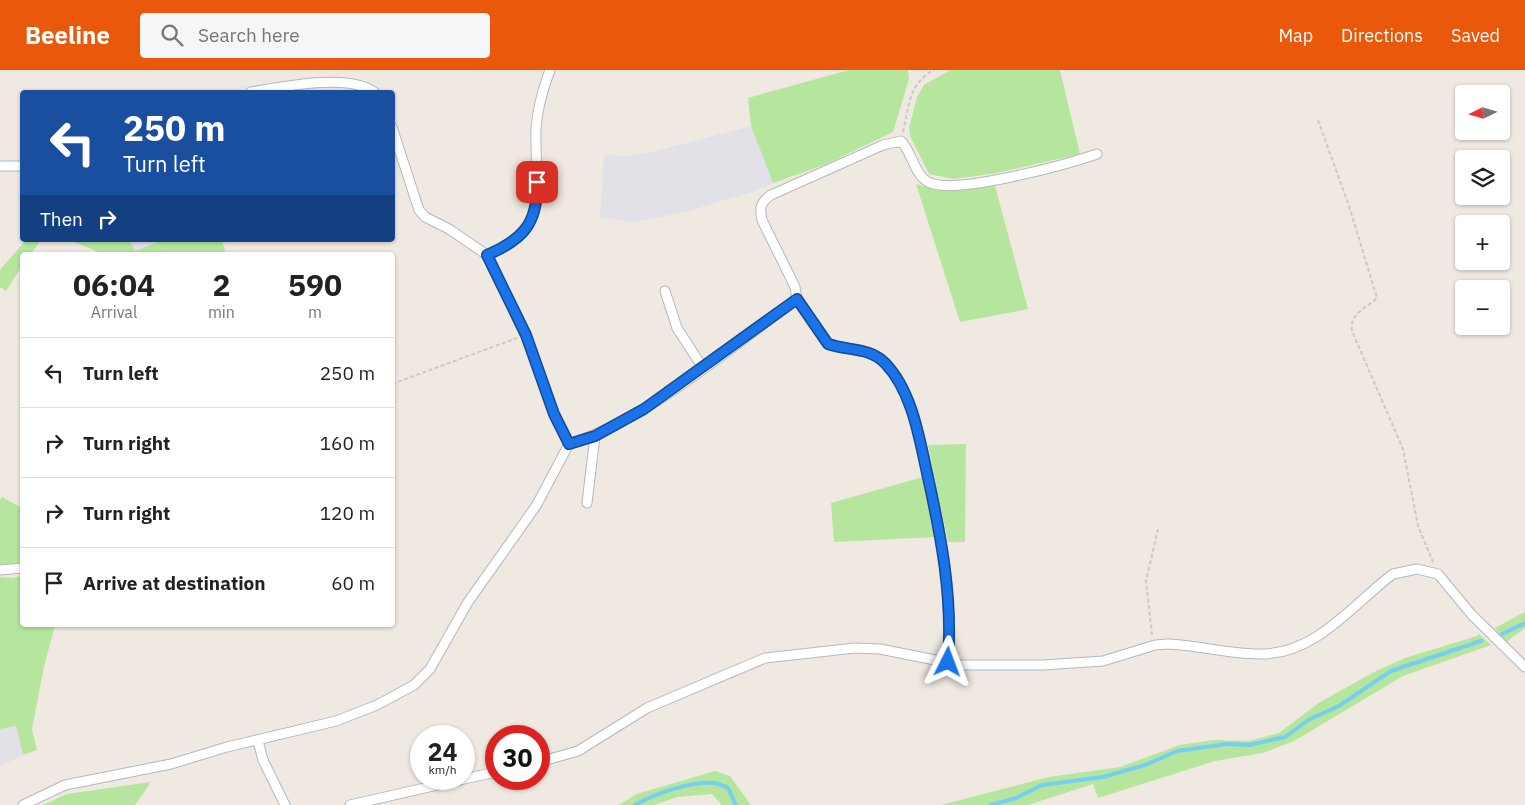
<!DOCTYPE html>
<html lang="en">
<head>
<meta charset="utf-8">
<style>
  :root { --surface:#fff; --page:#f6f6f6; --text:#222; --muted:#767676; --line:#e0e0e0; --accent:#ea580c }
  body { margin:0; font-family:"IBM Plex Sans",sans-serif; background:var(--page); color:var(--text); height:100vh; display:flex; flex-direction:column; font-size:19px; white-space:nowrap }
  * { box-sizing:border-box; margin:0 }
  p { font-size:16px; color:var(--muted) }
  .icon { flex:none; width:28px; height:28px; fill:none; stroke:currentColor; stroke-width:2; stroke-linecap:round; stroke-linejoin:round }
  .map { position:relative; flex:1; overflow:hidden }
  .sheet { position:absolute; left:20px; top:182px; width:375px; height:375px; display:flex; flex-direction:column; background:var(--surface); border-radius:5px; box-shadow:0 1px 4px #0004 }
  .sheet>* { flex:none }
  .guide { position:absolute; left:20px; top:20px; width:375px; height:152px; border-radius:5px; box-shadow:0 1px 4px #0004; background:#1a4fa0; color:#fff; overflow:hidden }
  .needle { width:32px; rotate:265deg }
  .fabs { position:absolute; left:1455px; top:15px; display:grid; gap:10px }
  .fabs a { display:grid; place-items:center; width:55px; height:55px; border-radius:5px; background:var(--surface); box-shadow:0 1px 4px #0004; font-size:25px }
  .speed { position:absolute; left:410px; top:655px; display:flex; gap:10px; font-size:25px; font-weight:700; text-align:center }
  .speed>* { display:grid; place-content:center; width:65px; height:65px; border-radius:50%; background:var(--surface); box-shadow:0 1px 4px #0004; line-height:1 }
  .speed small { font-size:12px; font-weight:400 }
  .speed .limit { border:8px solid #d22; background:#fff; color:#111 }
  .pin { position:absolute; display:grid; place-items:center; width:42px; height:42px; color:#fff; margin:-21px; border-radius:10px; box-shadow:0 2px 8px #0006 }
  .me { position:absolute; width:55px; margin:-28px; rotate:3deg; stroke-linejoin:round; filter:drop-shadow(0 0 4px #0008) }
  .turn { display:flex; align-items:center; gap:18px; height:105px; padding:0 20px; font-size:22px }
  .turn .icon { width:65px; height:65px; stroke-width:2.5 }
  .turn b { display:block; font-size:35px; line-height:42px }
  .then { display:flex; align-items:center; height:48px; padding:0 20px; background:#0003; gap:10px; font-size:19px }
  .eta { display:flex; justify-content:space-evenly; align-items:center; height:85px; text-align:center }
  .eta b { font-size:30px; font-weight:800; line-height:35px }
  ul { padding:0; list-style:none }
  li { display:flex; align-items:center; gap:15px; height:70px; padding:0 20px; border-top:1px solid var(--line) }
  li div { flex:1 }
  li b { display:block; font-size:19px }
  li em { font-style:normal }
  header { display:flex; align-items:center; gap:30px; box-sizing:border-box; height:70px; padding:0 25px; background:var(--accent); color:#fff }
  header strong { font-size:24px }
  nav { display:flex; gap:28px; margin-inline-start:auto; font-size:18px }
  .search { width:350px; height:45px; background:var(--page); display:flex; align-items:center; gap:12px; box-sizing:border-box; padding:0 18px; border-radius:5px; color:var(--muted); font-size:19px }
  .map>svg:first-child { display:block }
  .industrial { fill:#e3e1e8 }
  .green { fill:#b6e59e }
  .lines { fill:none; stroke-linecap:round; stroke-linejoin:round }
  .stream { stroke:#75cff0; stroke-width:4 }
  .street-casing { stroke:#b4b7c1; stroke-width:11 }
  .path { stroke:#c9c9c9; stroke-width:2; stroke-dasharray:4 2.5; stroke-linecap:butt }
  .street { stroke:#fff; stroke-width:9 }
  .route-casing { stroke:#114b97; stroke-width:12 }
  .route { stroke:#1a73e8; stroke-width:9 }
</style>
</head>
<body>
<header>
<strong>Beeline</strong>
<div class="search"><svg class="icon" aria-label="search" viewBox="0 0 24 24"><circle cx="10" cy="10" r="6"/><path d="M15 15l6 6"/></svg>Search here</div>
<nav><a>Map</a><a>Directions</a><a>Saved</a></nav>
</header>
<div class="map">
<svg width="1525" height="735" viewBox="0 0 1525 735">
  <rect width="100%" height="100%" fill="#efe9e1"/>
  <!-- industrial -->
  <path class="industrial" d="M 751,56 L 773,113 L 752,122 L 688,141 L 636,152 L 600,148 L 604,85 L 628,86 L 652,82 Z
    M 129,170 L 163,170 L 135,181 Z
    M 16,656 L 23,685 L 0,696 L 0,659 Z"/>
  <!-- green -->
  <path class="green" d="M 849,0 L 908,0 L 909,9 L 893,62 L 824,95 L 773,113 L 751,56 L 748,28 Z
    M 950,0 L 1060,0 L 1080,84 L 997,103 L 954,109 L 929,104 L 910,66 L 909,58 L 917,27 L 924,15 Z
    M 916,114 C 943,123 968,119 995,116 L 1028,239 L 960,252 Z
    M 26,170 L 41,170 L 30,185 L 22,185 L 22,196 L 6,221 L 0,217 L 0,200 Z
    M 69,170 L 129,170 L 135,181 L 163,170 L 222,170 L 226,185 L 106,185 Z
    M 966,374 L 965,472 L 948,472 L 928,375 Z
    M 923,407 L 935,467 L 834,472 L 831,433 Z
    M 2,427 L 22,438 L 22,493 L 15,495 L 0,495 L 0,430 Z
    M 22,505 L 22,555 L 55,555 L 44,597 L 32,659 L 37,680 L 23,685 L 16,656 L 0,659 L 0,507 L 13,508 Z
    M 1525,542 L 1525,558 L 1505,573 L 1495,558 Z
    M 1479,564 L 1491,575 L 1403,606 L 1294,671 L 1263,683 L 1215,691 L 1098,728 L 1093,714 L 1028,735 L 941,735 L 1049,707 L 1120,697 L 1180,675 L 1213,670 L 1249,671 L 1279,663 L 1320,632 L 1376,601 L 1405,588 L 1477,566 Z
    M 715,701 L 730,706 L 751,735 L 722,735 L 712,724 L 677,727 L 654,735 L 619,735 L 637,724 Z
    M 151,712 L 135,735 L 43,735 L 67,724 Z"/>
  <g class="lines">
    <!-- stream -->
    <path class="stream" d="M 1502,564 L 1525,553
      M 635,735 C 654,724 691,711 713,713 C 718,713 724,716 728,718 L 736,735
      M 991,735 L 1016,728 L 1042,715 L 1103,707 L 1145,695 L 1177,681 L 1227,674 L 1249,675 L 1285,667 L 1310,649 L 1339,636 L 1391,601 L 1481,571"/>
    <defs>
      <path id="street" d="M 251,22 C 282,17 348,3 374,22
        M 392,57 L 419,140 L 425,147 L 449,159 L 487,185 L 526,265 L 554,344 L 569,374
        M 0,96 L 22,96
        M 487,185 C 555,155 534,120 536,60 C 537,39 543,19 550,0
        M 665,221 L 677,258 L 703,298
        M 587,433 L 595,366
        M 0,500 L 22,498
        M 948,592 C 953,526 941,463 927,399 C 919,364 911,320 885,293 C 869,277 848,281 828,274 L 797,229 L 795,217 L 762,150 C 759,137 761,132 771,125 L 883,75 L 901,71 C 912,82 914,104 928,112 C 953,126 1068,94 1097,84
        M 258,671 L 263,690 L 285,735
        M 539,692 L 578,681 L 647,638 L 765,588 L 855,578 L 880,579 L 960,595 L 1043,595 L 1103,591 L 1155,575 L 1168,574 C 1199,575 1231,585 1263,584 C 1317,583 1353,534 1393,504 L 1417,499 L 1438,504 L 1472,545 L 1525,597
        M 464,709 L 496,702
        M 23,735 L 65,715 L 171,694 L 227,677 L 336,651 L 377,635 L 414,615 L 430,599 L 468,532 L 536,436 L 569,374 C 648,349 730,278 797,229
        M 350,735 L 464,709"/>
    </defs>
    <!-- street casing -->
    <use href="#street" class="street-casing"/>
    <!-- path -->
    <path class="path" d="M 1318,50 L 1349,136 L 1377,228 C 1366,238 1349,244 1352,261 L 1403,379 L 1418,456 L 1433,492
      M 903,62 C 909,36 909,13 934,0
      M 392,314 L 517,268
      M 1152,565 L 1146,511 L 1158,459"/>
    <!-- street -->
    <use href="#street" class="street"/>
  </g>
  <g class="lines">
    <defs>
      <path id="route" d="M 537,112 C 538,153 524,169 487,185 L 526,265 L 554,344 L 569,374 L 595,366 L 644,339 L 797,229 L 828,274 C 848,281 869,277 885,293 C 912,321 919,367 927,403 C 941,466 953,527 948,592"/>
    </defs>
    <!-- route casing -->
    <use href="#route" class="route-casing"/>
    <!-- route -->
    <use href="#route" class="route"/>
  </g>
</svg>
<div class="fabs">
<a><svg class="needle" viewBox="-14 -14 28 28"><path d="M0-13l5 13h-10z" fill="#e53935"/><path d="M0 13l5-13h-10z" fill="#767676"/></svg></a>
<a><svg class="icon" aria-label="layers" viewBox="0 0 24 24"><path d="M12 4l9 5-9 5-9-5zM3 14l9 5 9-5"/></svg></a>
<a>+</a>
<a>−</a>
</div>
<div class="speed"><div>24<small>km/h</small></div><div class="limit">30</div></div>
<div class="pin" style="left:537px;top:112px;background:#d93025"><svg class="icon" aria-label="arrive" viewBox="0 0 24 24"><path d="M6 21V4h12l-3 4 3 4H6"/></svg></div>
<svg class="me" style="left:948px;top:592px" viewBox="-20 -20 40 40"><path d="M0-17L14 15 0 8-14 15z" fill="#1a73e8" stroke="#fff" stroke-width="4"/></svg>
<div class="guide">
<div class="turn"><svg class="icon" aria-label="left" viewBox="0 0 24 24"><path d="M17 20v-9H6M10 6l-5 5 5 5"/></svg><div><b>250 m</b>Turn left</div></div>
<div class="then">Then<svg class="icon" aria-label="right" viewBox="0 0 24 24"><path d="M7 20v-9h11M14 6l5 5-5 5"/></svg></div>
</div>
<section class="sheet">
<div class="eta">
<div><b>06:04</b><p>Arrival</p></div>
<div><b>2</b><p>min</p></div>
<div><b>590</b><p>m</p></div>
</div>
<ul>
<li><svg class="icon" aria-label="left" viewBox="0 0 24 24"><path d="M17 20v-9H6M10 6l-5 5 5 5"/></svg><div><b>Turn left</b></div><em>250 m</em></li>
<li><svg class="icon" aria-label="right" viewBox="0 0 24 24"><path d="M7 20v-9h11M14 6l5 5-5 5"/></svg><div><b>Turn right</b></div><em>160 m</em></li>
<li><svg class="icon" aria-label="right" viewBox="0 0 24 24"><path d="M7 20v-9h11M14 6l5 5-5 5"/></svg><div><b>Turn right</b></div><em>120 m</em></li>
<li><svg class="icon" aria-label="arrive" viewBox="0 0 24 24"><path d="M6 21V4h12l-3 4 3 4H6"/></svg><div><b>Arrive at destination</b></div><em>60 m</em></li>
</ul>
</section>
</div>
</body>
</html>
